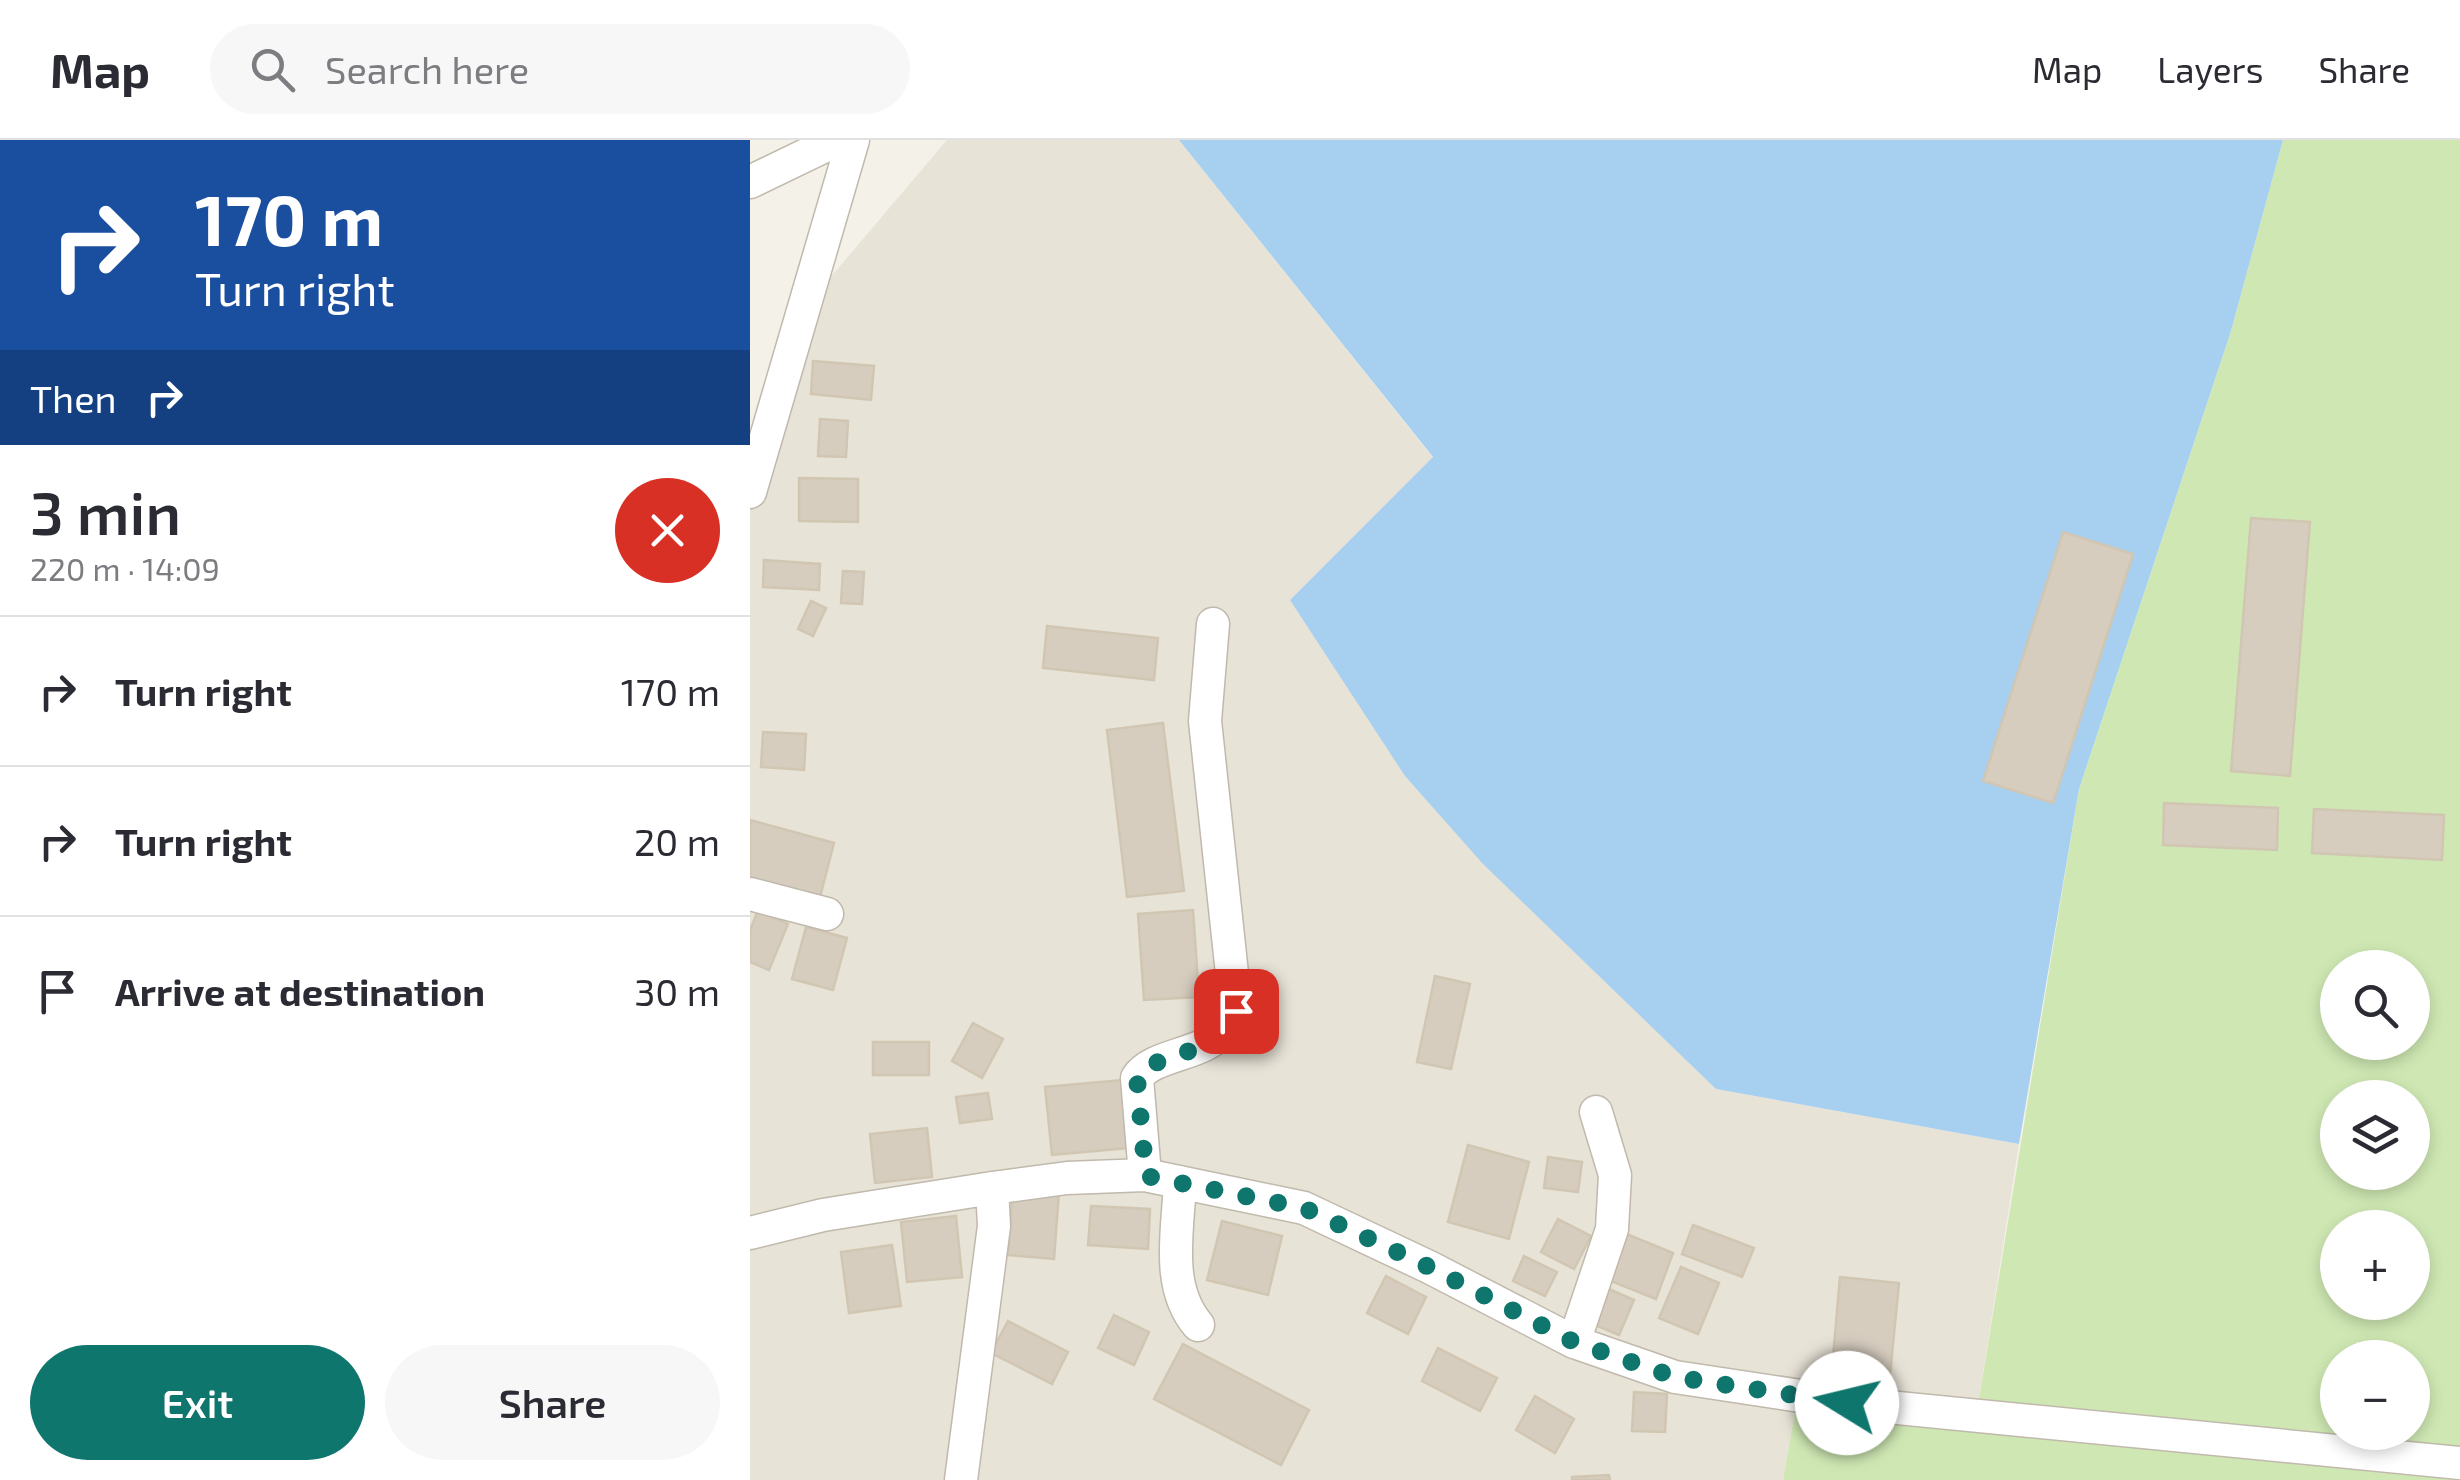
<!DOCTYPE html>
<html lang="en">
<head>
<meta charset="utf-8">
<style>
  :root { --surface:#fff; --page:#f7f7f7; --text:#2b2b33; --muted:#7c7c81; --line:#e1e1e2; --accent:#0f766e }
  body { margin:0; font-family:"Exo 2",sans-serif; background:var(--page); color:var(--text); height:100vh; display:flex; flex-direction:column; font-size:38px; white-space:nowrap }
  * { box-sizing:border-box; margin:0 }
  p { font-size:32px; color:var(--muted) }
  .icon { flex:none; width:55px; height:55px; fill:none; stroke:currentColor; stroke-width:2; stroke-linecap:round; stroke-linejoin:round }
  .map { position:relative; flex:1; overflow:hidden }
  .details { display:flex; flex-direction:column; background:var(--surface); width:750px }
  .details>* { flex:none }
  .guide { background:#1a4fa0; color:#fff; overflow:hidden }
  .controls { position:absolute; left:1570px; top:810px; display:grid; gap:20px }
  .controls a { display:grid; place-items:center; width:110px; height:110px; border-radius:50%; background:var(--surface); box-shadow:0 5px 15px #0003; font-size:50px }
  .pin { position:absolute; display:grid; place-items:center; width:85px; height:85px; color:#fff; margin:-42px; border-radius:20px; box-shadow:0 5px 15px #0006 }
  .me { position:absolute; width:110px; margin:-55px; rotate:279deg; stroke-linejoin:round; filter:drop-shadow(0 0 8px #0008) }
  .turn { display:flex; align-items:center; gap:35px; height:210px; padding:0 30px; font-size:45px }
  .turn .icon { width:130px; height:130px; stroke-width:2.5 }
  .turn b { display:block; font-size:70px; line-height:85px }
  .then { display:flex; align-items:center; height:95px; padding:0 30px; background:#0003; gap:20px; font-size:38px }
  .round { display:grid; place-items:center; flex:none; width:105px; height:105px; border-radius:52px; background:var(--page) }
  .headline { display:flex; align-items:center; justify-content:space-between; height:170px; padding:0 30px }
  h1 { font-size:60px; font-weight:600; line-height:75px }
  .action { display:flex; gap:20px; margin-top:auto; padding:20px 30px }
  .action a { flex:1; height:115px; border-radius:60px; background:var(--accent); color:#fff; font-size:40px; font-weight:600; line-height:115px; text-align:center }
  .action a+a { background:var(--page); color:var(--text) }
  ul { padding:0; list-style:none }
  li { display:flex; align-items:center; gap:30px; height:150px; padding:0 30px; border-top:2px solid var(--line) }
  li div { flex:1 }
  li b { display:block; font-size:38px }
  li em { font-style:normal }
  header { display:flex; align-items:center; gap:60px; box-sizing:border-box; height:140px; padding:0 50px; background:var(--surface); border-bottom:2px solid var(--line) }
  header strong { font-size:48px }
  nav { display:flex; gap:55px; margin-inline-start:auto; font-size:35px }
  .search { width:700px; height:90px; background:var(--page); display:flex; align-items:center; gap:25px; box-sizing:border-box; padding:0 35px; border-radius:55px; color:var(--muted); font-size:38px }
  main { display:flex; flex:1; min-height:0 }
  .map>svg:first-child { display:block }
  .residential { fill:#e8e3d7 }
  .green { fill:#cfe8b3; fill-rule:evenodd }
  .water { fill:#a7d0f0 }
  .building { fill:#d6cdbf; stroke:#d1c6b2; stroke-width:2.5 }
  .lines { fill:none; stroke-linecap:round; stroke-linejoin:round }
  .minor-casing { stroke:#c0b9ac; stroke-width:35 }
  .minor { stroke:#fff; stroke-width:32 }
  .route { stroke:#0f766e; stroke-width:18; stroke-dasharray:0 32.4 }
</style>
</head>
<body>
<header>
<strong>Map</strong>
<div class="search"><svg class="icon" aria-label="search" viewBox="0 0 24 24"><circle cx="10" cy="10" r="6"/><path d="M15 15l6 6"/></svg>Search here</div>
<nav><a>Map</a><a>Layers</a><a>Share</a></nav>
</header>
<main>
<section class="details">
<div class="guide">
<div class="turn"><svg class="icon" aria-label="right" viewBox="0 0 24 24"><path d="M7 20v-9h11M14 6l5 5-5 5"/></svg><div><b>170 m</b>Turn right</div></div>
<div class="then">Then<svg class="icon" aria-label="right" viewBox="0 0 24 24"><path d="M7 20v-9h11M14 6l5 5-5 5"/></svg></div>
</div>
<div class="headline"><div><h1>3 min</h1><p>220 m · 14:09</p></div><a class="round" style="background:#d93025;color:#fff"><svg class="icon" aria-label="close" viewBox="0 0 24 24"><path d="M6 6l12 12M18 6L6 18"/></svg></a></div>
<ul>
<li><svg class="icon" aria-label="right" viewBox="0 0 24 24"><path d="M7 20v-9h11M14 6l5 5-5 5"/></svg><div><b>Turn right</b></div><em>170 m</em></li>
<li><svg class="icon" aria-label="right" viewBox="0 0 24 24"><path d="M7 20v-9h11M14 6l5 5-5 5"/></svg><div><b>Turn right</b></div><em>20 m</em></li>
<li><svg class="icon" aria-label="arrive" viewBox="0 0 24 24"><path d="M6 21V4h12l-3 4 3 4H6"/></svg><div><b>Arrive at destination</b></div><em>30 m</em></li>
</ul>
<div class="action"><a>Exit</a><a>Share</a></div>
</section>
<div class="map">
<svg width="1710" height="1340" viewBox="0 0 1710 1340">
  <rect width="100%" height="100%" fill="#f4f1e9"/>
  <!-- residential -->
  <path class="residential" d="M 197,0 L 429,0 L 683,318 L 540,460 L 966,949 L 1269,1004 L 1226,1277 L 1045,1272 L 1033,1340 L 0,1340 L 0,323 L 34,192 Z"/>
  <!-- green -->
  <path class="green" d="M 1533,0 L 1710,0 L 1710,1340 L 1033,1340 L 1045,1272 L 1226,1277 L 1329,649 L 1481,191 ZM 1588,828 L 1662,828 L 1662,902 L 1588,902 ZM 1588,958 L 1662,958 L 1662,1032 L 1588,1032 ZM 1588,1088 L 1662,1088 L 1662,1162 L 1588,1162 ZM 1588,1218 L 1662,1218 L 1662,1292 L 1588,1292 Z"/>
  <!-- water -->
  <path class="water" d="M 429,0 L 1533,0 L 1481,191 L 1329,649 L 1269,1004 L 966,949 L 733,724 L 655,636 L 540,460 L 683,317 Z"/>
  <!-- building -->
  <path class="building" d="M 63,221 L 124,226 L 121,260 L 61,254 Z
    M 70,279 L 98,281 L 96,317 L 68,316 Z
    M 49,338 L 108,339 L 108,382 L 49,381 Z
    M 1501,378 L 1560,382 L 1540,636 L 1481,631 Z
    M 1313,392 L 1383,414 L 1303,663 L 1233,641 Z
    M 14,420 L 70,424 L 69,450 L 13,447 Z
    M 93,431 L 114,432 L 112,464 L 91,463 Z
    M 61,461 L 76,468 L 63,496 L 48,489 Z
    M 297,486 L 408,498 L 404,540 L 293,528 Z
    M 413,583 L 434,751 L 377,757 L 357,590 Z
    M 13,592 L 56,594 L 54,630 L 11,627 Z
    M 1414,663 L 1528,668 L 1527,710 L 1413,705 Z
    M 1564,669 L 1694,675 L 1692,720 L 1562,713 Z
    M 0,680 L 84,703 L 69,761 L 0,742 Z
    M 443,770 L 449,857 L 394,860 L 388,774 Z
    M 8,771 L 38,784 L 19,830 L 0,822 L 0,790 Z
    M 56,787 L 97,798 L 83,850 L 42,839 Z
    M 685,836 L 720,844 L 701,929 L 667,922 Z
    M 223,883 L 253,899 L 232,938 L 202,921 Z
    M 123,902 L 179,902 L 179,935 L 123,935 Z
    M 372,940 L 378,1008 L 302,1015 L 295,947 Z
    M 238,953 L 242,979 L 210,983 L 206,957 Z
    M 177,988 L 182,1037 L 125,1043 L 120,994 Z
    M 718,1005 L 779,1022 L 759,1099 L 698,1082 Z
    M 798,1017 L 832,1022 L 828,1052 L 794,1048 Z
    M 263,1048 L 309,1052 L 304,1119 L 258,1115 Z
    M 341,1066 L 400,1069 L 398,1109 L 338,1105 Z
    M 206,1076 L 212,1137 L 157,1142 L 151,1082 Z
    M 808,1079 L 841,1096 L 824,1129 L 791,1112 Z
    M 472,1081 L 532,1096 L 518,1155 L 457,1140 Z
    M 943,1085 L 1004,1108 L 992,1137 L 932,1114 Z
    M 874,1093 L 923,1113 L 906,1159 L 856,1139 Z
    M 142,1105 L 151,1166 L 99,1173 L 91,1112 Z
    M 774,1116 L 807,1132 L 795,1156 L 763,1141 Z
    M 931,1127 L 969,1143 L 948,1194 L 909,1178 Z
    M 636,1136 L 676,1157 L 658,1194 L 617,1173 Z
    M 1090,1137 L 1149,1143 L 1140,1235 L 1082,1229 Z
    M 852,1146 L 884,1160 L 869,1195 L 836,1181 Z
    M 364,1175 L 399,1192 L 384,1225 L 348,1208 Z
    M 258,1181 L 318,1212 L 302,1244 L 241,1213 Z
    M 433,1204 L 559,1270 L 531,1325 L 404,1259 Z
    M 688,1208 L 747,1238 L 730,1271 L 672,1241 Z
    M 884,1252 L 917,1254 L 915,1292 L 882,1291 Z
    M 785,1256 L 824,1279 L 805,1313 L 766,1290 Z
    M 859,1335 L 860,1340 L 822,1340 L 822,1337 Z"/>
  <g class="lines">
    <defs>
      <path id="minor" d="M 0,42 L 87,0
        M 0,352 L 103,0
        M 0,754 L 77,774
        M 395,1035 L 387,938 C 402,914 451,916 472,892 C 477,886 481,878 486,871 L 455,581 L 463,484
        M 430,1042 C 428,1091 415,1146 448,1185
        M 0,1093 L 73,1075 L 242,1048 L 317,1038 L 395,1035 L 554,1068 L 679,1127 L 824,1202 L 925,1237 L 1097,1263 L 1710,1323
        M 824,1202 L 862,1089 L 865,1035 L 846,972
        M 211,1340 L 244,1086 L 242,1048"/>
    </defs>
    <!-- minor casing -->
    <use href="#minor" class="minor-casing"/>
    <!-- minor -->
    <use href="#minor" class="minor"/>
  </g>
  <g class="lines">
    <!-- route -->
    <path class="route" d="M 486,871 C 481,878 477,886 472,892 C 451,916 402,914 387,938 L 396,1036 L 554,1068 L 679,1127 L 824,1202 L 925,1237 L 1097,1263"/>
  </g>
</svg>
<div class="controls">
<a><svg class="icon" aria-label="search" viewBox="0 0 24 24"><circle cx="10" cy="10" r="6"/><path d="M15 15l6 6"/></svg></a>
<a><svg class="icon" aria-label="layers" viewBox="0 0 24 24"><path d="M12 4l9 5-9 5-9-5zM3 14l9 5 9-5"/></svg></a>
<a>+</a>
<a>−</a>
</div>
<div class="pin" style="left:486px;top:871px;background:#d93025"><svg class="icon" aria-label="arrive" viewBox="0 0 24 24"><path d="M6 21V4h12l-3 4 3 4H6"/></svg></div>
<svg class="me" style="left:1097px;top:1263px" viewBox="-20 -20 40 40"><circle r="19" fill="#fff"/><path d="M0-13L10 11 0 6-10 11z" fill="#0f766e"/></svg>
</div>
</main>
</body>
</html>
